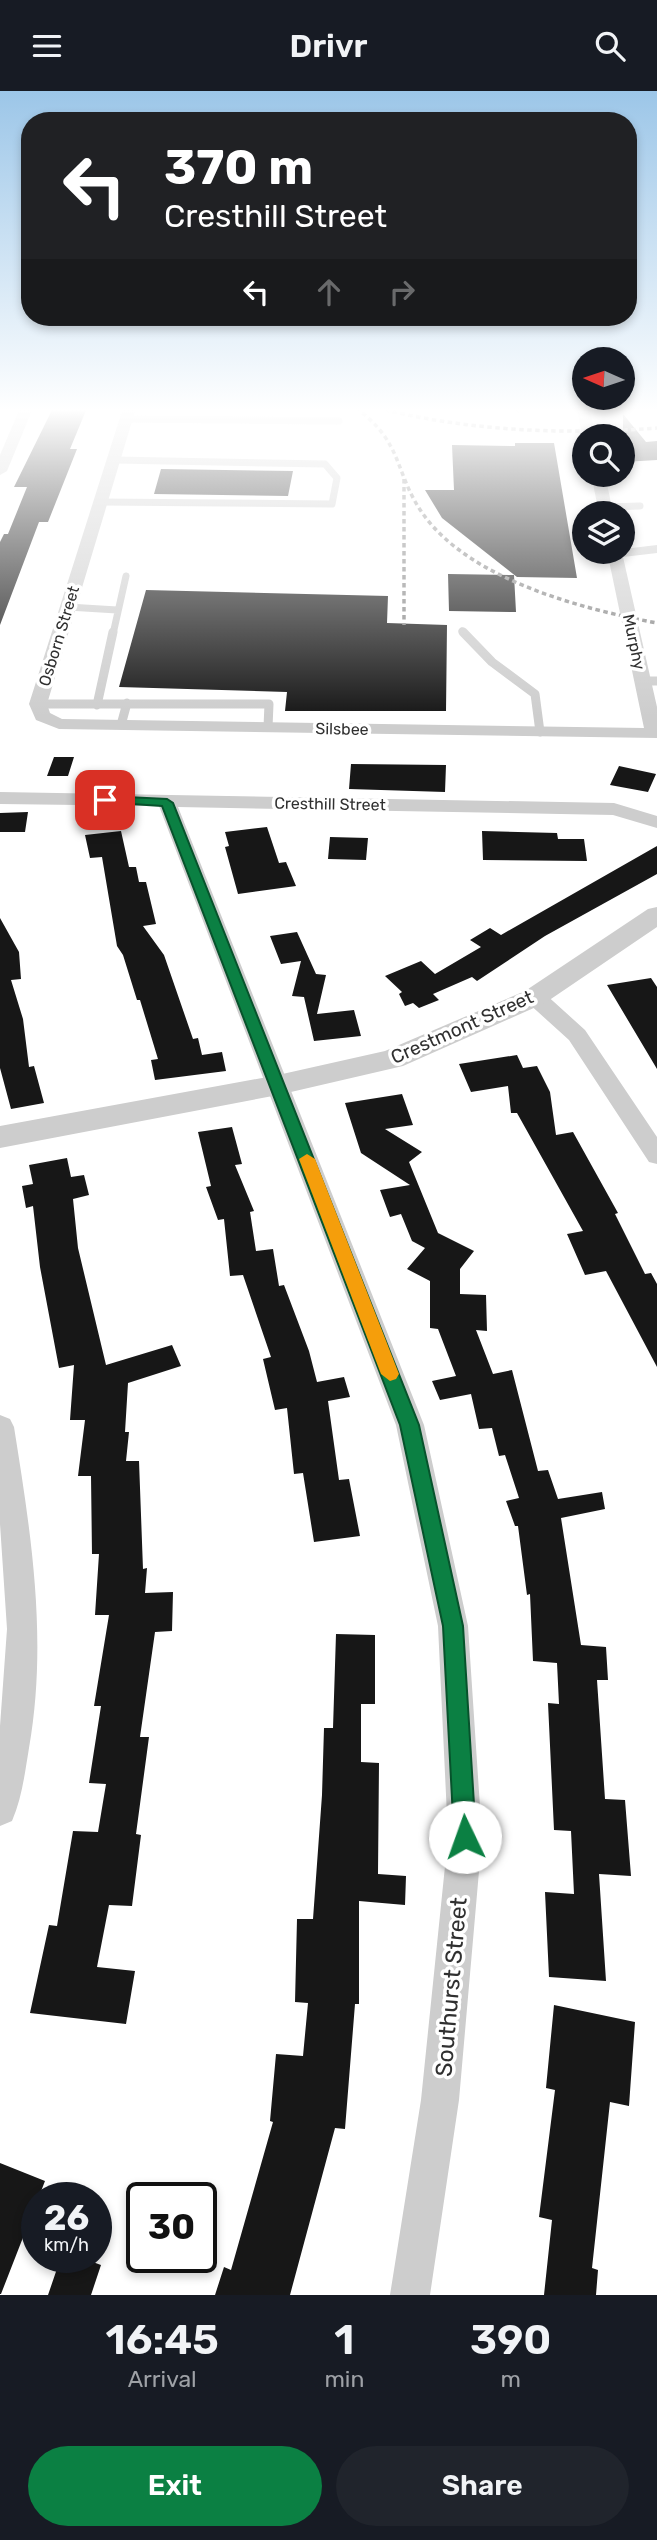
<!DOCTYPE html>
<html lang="en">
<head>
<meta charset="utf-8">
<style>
  :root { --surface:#171b24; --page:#20242c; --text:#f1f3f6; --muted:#9ea1a6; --accent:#0b8043 }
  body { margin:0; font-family:Rubik,sans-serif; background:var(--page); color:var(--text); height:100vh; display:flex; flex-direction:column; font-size:26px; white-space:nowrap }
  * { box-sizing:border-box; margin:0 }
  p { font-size:23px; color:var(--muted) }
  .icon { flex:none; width:38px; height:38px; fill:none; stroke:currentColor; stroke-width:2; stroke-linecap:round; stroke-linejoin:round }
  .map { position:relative; height:2204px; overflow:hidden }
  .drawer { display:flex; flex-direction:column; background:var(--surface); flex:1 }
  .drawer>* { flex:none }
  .top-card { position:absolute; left:21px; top:21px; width:616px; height:214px; border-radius:28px; box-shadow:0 4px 10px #0003; background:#202124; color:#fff; overflow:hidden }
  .needle { width:46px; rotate:273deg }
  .fabs { position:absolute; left:572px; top:256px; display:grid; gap:14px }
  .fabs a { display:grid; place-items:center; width:63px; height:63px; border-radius:50%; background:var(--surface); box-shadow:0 4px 10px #0003; font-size:35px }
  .speed { position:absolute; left:21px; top:2091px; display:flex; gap:14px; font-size:35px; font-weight:700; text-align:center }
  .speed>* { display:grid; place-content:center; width:91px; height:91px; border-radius:50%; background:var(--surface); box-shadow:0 4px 10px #0003; line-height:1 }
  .speed small { font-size:18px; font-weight:400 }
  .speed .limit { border:4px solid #111; border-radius:10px; background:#fff; color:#111 }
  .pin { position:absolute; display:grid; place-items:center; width:60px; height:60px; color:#fff; margin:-30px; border-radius:14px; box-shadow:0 4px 10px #0006 }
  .me { position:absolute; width:77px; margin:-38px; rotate:357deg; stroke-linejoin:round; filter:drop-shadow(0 0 5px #0008) }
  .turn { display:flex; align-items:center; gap:24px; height:147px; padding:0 28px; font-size:32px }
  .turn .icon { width:91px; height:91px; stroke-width:2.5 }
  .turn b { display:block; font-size:49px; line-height:60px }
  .lanes { display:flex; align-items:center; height:66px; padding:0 28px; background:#0003; justify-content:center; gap:35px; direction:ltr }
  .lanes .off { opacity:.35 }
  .eta { display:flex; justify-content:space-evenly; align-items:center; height:119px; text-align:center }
  .eta b { font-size:42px; font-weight:600; line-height:49px }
  .action { display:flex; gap:14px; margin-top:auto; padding:14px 28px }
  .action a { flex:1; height:80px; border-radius:42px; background:var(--accent); color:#fff; font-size:28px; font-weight:600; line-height:80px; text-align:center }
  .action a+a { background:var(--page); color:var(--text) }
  header { display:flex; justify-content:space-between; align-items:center; height:91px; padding:0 28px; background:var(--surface); font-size:32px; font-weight:600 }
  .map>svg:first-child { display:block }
  .building { fill:#171717 }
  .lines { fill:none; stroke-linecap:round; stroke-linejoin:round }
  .service-far1 { stroke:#cdcdcd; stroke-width:7 }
  .service { stroke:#cdcdcd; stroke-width:9 }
  .minor { fill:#cdcdcd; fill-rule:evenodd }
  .tertiary { fill:#cdcdcd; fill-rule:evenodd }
  .rail { stroke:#858585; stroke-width:3.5; stroke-dasharray:4.5 3.5; stroke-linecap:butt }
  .route { fill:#0b8043; stroke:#07532c; stroke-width:2 }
  .slow { fill:#f59e0b }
  .labels { text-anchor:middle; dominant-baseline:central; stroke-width:7; stroke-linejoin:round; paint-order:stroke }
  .far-street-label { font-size:16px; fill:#303030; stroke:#fff }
  .street-label { font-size:19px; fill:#303030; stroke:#fff }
  .near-street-label { font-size:23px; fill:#303030; stroke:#fff }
</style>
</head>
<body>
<header><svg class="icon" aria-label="menu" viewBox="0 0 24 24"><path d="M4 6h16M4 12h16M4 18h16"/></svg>Drivr<svg class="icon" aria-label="search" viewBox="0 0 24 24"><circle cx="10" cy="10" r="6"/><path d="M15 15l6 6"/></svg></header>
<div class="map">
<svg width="657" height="2204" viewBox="0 0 657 2204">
  <rect width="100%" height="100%" fill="#fff"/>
  <!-- building -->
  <path class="building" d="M 87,317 L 70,358 L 77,358 L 48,431 L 39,431 L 0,534 L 0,451 L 4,443 L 8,443 L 27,396 L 14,396 L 52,319 Z
    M 623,323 L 646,351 L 657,350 L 657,369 L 623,371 Z
    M 515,352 L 554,352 L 577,487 L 517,486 L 442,427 L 425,399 L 454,399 L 452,354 L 515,355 Z
    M 161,378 L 293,380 L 288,405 L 154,403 Z
    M 448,483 L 514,484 L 516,521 L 449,520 Z
    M 146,499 L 388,505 L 387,532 L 447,534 L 446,620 L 285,620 L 287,601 L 119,596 Z
    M 54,666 L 74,666 L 68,685 L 47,685 Z
    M 351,673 L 446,674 L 445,701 L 349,698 Z
    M 619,675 L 656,683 L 648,701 L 610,694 Z
    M 28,721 L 25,741 L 0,741 L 0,722 Z
    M 267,736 L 279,772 L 286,771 L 296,795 L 238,803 L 225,756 L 229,755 L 225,741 Z
    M 121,740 L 129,776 L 136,776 L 139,791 L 146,791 L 156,833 L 143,835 L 164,864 L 193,948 L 198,947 L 202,964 L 222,961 L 226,980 L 155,989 L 151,969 L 158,968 L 140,909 L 137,909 L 123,864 L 117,855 L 102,766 L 90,767 L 85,744 Z
    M 482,740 L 557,742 L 558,748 L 584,748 L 587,770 L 483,769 Z
    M 330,746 L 368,747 L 366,769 L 328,768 Z
    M 657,755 L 657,783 L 545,845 L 477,890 L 472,886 L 433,903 L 439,909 L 419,917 L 413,912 L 405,915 L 399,903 L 402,901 L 385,885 L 421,870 L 435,883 L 481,856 L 470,849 L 490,837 L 501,844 Z
    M 0,827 L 19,861 L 21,888 L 11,889 L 23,928 L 29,976 L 34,975 L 44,1012 L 11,1018 L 0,977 Z
    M 297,841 L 316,883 L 326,884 L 317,923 L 354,919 L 361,945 L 314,950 L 304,906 L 292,905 L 301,870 L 281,873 L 270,845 Z
    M 651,887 L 657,896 L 657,978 L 607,894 Z
    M 517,964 L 523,977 L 537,975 L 550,1001 L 556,1044 L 573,1041 L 618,1122 L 615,1123 L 645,1183 L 651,1182 L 657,1193 L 657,1276 L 606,1180 L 585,1184 L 567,1143 L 583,1140 L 517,1022 L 511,1022 L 508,995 L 471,1001 L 459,973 Z
    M 402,1003 L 413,1034 L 385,1038 L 422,1061 L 409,1071 L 438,1142 L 474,1160 L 460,1178 L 460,1203 L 486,1204 L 487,1240 L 476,1239 L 493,1283 L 512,1279 L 538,1380 L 548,1379 L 558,1408 L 602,1401 L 605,1418 L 561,1427 L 581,1554 L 606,1556 L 608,1589 L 597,1589 L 605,1708 L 625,1709 L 631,1785 L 599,1783 L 606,1890 L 549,1886 L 545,1801 L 574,1803 L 571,1740 L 554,1739 L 548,1612 L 559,1613 L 557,1572 L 533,1570 L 530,1503 L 527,1504 L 518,1435 L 515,1435 L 506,1410 L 519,1407 L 505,1364 L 499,1365 L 492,1337 L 479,1338 L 471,1303 L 440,1309 L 432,1290 L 456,1285 L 438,1238 L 430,1237 L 430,1190 L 407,1178 L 425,1157 L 412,1150 L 401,1123 L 390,1126 L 380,1099 L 410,1094 L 361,1062 L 345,1012 Z
    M 232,1036 L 242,1073 L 235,1074 L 254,1120 L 250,1121 L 256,1160 L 273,1158 L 279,1195 L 284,1194 L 309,1260 L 317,1291 L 344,1286 L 350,1306 L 328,1310 L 339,1389 L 349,1388 L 360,1445 L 314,1451 L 303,1382 L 294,1383 L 287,1317 L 275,1319 L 263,1268 L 271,1266 L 243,1184 L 230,1185 L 224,1128 L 218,1129 L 206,1096 L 211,1095 L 198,1041 Z
    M 67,1067 L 71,1086 L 84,1084 L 89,1104 L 73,1108 L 78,1157 L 106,1274 L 172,1254 L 181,1275 L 128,1292 L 125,1341 L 129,1341 L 126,1370 L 139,1370 L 143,1478 L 147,1477 L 145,1502 L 173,1501 L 172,1540 L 155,1541 L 140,1646 L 149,1646 L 136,1743 L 141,1744 L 132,1815 L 109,1814 L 97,1876 L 135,1880 L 126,1933 L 30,1922 L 49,1834 L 57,1835 L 73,1740 L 98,1741 L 106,1693 L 89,1692 L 101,1615 L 94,1615 L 109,1524 L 95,1524 L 99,1463 L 92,1463 L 91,1385 L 78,1385 L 85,1329 L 70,1329 L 74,1274 L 59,1277 L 40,1176 L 33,1115 L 26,1117 L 22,1095 L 33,1093 L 29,1074 Z
    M 336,1543 L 375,1544 L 375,1613 L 361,1613 L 361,1671 L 379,1672 L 378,1783 L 406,1785 L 405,1814 L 359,1810 L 359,1913 L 355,1913 L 345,2038 L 335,2037 L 290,2204 L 215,2204 L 224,2176 L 231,2179 L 273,2031 L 270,2030 L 276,1963 L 303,1965 L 308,1912 L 295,1911 L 297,1828 L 313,1828 L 322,1704 L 324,1637 L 333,1637 Z
    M 554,1914 L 635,1931 L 629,2015 L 610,2011 L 592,2177 L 598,2179 L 596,2204 L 544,2204 L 552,2129 L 539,2126 L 555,1999 L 546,1997 Z
    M 0,2072 L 45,2090 L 1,2203 L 0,2203 Z
    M 61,2166 L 79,2166 L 101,2174 L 91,2204 L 48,2204 Z"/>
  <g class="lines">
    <!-- service-far1 -->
    <path class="service-far1" d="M 127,328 L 339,330
      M 101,411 L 332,413 L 337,387 L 325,373 L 115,369
      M 605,416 L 640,415
      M 68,516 L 117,519
      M 462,540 L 465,543
      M 113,543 L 126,485"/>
    <!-- service -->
    <path class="service" d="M 463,541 L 492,571 L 535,603 L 540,641
      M 642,590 L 657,590
      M 38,613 L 269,613 L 268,636
      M 97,614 L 113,541
      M 121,634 L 127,612"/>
    <!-- minor -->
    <path class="minor" d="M 20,317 L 33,317 L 7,380 L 0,384 L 0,364 Z
      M 123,317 L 136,317 L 47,613 L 50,622 L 62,628 L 644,637 L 607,460 L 657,454 L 657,462 L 623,466 L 657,616 L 657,647 L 59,638 L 36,629 L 29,613 Z
      M 577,317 L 589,317 L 596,345 L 584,345 L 584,348 L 582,345 Z
      M 591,383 L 605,383 L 613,422 L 599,422 Z
      M 0,701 L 614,712 L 657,725 L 657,737 L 613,724 L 178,716 L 424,1334 L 468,1535 L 482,1746 L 459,2009 L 430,2204 L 390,2204 L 421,2009 L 448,1746 L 438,1535 L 396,1334 L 159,715 L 0,713 Z
      M 535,899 L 543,901 L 585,939 L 657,1046 L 657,1073 L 649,1071 L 569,949 L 527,911 L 524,906 Z
      M 0,1324 L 10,1328 L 14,1336 C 31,1443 48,1548 29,1657 C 25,1681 22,1707 12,1730 L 0,1735 L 0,1635 L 7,1538 L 0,1433 Z"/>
    <!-- tertiary -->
    <path class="tertiary" d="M 657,816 L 657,836 L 545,912 L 403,975 L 278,1004 L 0,1057 L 0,1035 L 278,984 L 385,960 L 525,900 L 648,818 Z"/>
    <!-- rail -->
    <path class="rail" d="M 356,317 C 404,352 394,382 423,423 C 470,489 582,518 657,532
      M 377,317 C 470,340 562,344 657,337
      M 508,317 L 520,320
      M 404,388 L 404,534"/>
  </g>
  <!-- sky -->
  <linearGradient id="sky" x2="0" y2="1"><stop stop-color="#9cc6e8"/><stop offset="0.51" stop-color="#fff"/><stop offset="1" stop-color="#fff" stop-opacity="0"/></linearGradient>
  <rect width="657" height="626" fill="url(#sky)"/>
  <!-- route -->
  <path class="route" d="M 105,705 L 167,708 L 173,712 L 419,1334 L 463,1535 L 476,1746 L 473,1754 L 465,1757 L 457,1754 L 454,1746 L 443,1535 L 400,1334 L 162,715 L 101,711 L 101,706 Z"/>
  <!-- slow -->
  <path class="slow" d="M 307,1063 L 315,1068 L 399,1283 L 396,1288 L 390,1290 L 381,1283 L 299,1068 Z"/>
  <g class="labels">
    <!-- far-street labels -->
    <g class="far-street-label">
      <text transform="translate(59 545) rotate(-73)">Osborn Street</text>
      <text transform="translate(634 551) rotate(78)">Murphy</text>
      <text transform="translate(342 638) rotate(1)">Silsbee</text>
      <text transform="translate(330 713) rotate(1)">Cresthill Street</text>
    </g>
    <!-- street labels -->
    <g class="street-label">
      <text transform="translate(462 936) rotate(-24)">Crestmont Street</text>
    </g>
    <!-- near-street labels -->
    <g class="near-street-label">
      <text transform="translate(451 1896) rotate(-85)">Southurst Street</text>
    </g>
  </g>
</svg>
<div class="fabs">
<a><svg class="needle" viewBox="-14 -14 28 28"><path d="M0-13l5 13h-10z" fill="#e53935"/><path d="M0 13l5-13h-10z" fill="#9ea1a6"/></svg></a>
<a><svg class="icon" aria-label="search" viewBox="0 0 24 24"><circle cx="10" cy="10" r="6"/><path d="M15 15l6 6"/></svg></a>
<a><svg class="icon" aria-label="layers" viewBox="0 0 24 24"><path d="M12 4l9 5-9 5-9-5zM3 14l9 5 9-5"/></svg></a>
</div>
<div class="speed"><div>26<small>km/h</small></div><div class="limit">30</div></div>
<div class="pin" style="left:105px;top:709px;background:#d93025"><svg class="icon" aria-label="arrive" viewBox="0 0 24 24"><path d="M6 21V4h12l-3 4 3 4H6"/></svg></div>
<svg class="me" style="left:465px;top:1746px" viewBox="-20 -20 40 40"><circle r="19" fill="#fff"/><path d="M0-13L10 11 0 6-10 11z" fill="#0b8043"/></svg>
<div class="top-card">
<div class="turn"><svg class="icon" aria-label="left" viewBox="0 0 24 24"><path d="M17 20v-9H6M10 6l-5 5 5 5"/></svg><div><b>370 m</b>Cresthill Street</div></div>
<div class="lanes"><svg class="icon" aria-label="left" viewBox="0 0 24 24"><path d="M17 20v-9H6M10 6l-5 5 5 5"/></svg><svg class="icon off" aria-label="ahead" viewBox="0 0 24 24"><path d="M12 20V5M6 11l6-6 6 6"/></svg><svg class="icon off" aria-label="right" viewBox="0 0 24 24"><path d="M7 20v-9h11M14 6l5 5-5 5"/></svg></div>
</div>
</div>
<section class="drawer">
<div class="eta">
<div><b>16:45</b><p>Arrival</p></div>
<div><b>1</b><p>min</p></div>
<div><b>390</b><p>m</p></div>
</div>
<div class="action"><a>Exit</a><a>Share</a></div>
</section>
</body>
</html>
